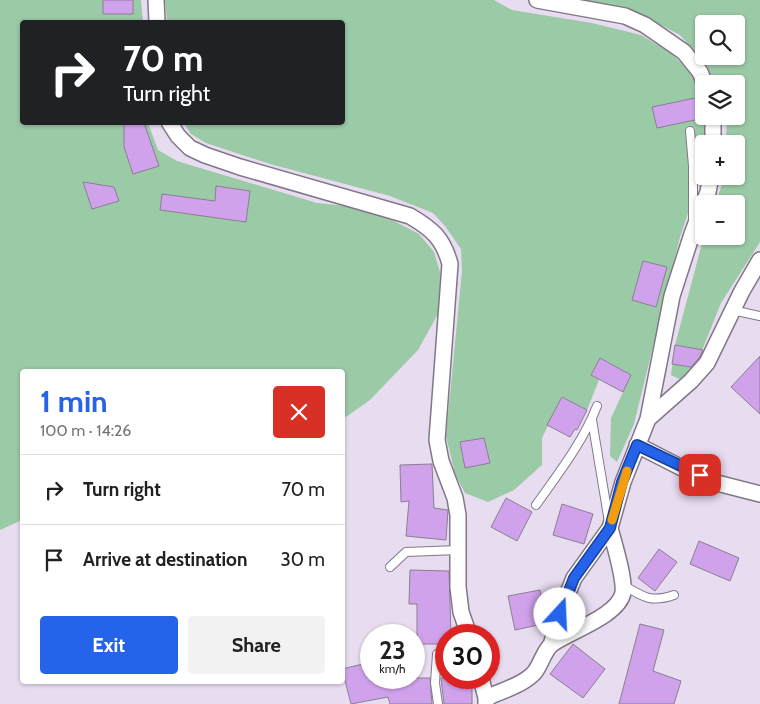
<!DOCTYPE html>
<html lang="en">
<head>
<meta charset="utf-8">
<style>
  :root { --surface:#fff; --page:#f2f2f2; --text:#202124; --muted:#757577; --line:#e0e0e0; --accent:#2563eb }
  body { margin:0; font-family:Cabin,sans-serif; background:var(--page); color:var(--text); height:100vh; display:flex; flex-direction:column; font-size:19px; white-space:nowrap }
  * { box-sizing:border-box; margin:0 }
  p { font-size:16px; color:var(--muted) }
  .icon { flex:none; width:28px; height:28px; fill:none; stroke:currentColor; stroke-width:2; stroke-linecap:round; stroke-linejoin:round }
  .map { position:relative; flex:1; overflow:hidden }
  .details { position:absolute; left:20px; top:369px; width:325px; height:315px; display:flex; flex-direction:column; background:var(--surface); border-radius:5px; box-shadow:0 1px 4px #0004 }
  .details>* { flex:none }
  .hud { position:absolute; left:20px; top:20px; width:325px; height:105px; border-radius:5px; box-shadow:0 1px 4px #0004; background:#202124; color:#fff; overflow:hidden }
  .controls { position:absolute; left:695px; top:15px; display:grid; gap:10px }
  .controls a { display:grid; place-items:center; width:50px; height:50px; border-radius:5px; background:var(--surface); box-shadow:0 1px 4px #0004; font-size:25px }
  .speed { position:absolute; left:360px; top:624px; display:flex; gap:10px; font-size:25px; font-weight:700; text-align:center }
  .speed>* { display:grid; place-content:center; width:65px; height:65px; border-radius:50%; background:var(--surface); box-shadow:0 1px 4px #0004; line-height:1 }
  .speed small { font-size:12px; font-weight:400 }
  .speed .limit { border:8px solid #d22; background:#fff; color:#111 }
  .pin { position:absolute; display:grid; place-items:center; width:42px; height:42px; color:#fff; margin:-21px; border-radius:10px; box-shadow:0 2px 8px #0006 }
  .me { position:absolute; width:55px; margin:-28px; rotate:20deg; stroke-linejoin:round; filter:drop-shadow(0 0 4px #0008) }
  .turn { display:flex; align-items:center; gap:18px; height:105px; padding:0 20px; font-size:22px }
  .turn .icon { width:65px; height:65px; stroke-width:2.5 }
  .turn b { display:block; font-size:35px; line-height:42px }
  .round { display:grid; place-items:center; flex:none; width:52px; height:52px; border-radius:5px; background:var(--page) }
  .head { display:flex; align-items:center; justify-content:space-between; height:85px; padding:0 20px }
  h1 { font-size:30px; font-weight:800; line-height:38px; color:var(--accent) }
  .cta { display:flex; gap:10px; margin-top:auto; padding:10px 20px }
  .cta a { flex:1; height:58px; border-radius:5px; background:var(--accent); color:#fff; font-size:20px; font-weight:800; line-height:58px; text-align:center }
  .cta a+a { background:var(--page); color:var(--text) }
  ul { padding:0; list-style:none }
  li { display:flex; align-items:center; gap:15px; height:70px; padding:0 20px; border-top:1px solid var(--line) }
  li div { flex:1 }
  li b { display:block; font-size:19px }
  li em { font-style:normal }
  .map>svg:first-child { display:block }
  .green { fill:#9bcaa6; fill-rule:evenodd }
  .building { fill:#d0a2eb; stroke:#8a7f91 }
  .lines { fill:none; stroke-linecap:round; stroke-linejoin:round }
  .lane-casing { stroke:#827789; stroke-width:10 }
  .street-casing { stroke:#827789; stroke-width:18 }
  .lane { stroke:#fff; stroke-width:8 }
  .street { stroke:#fff; stroke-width:15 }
  .route-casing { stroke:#184099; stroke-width:12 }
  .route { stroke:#2563eb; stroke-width:9 }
  .slow { stroke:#f59e0b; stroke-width:9 }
</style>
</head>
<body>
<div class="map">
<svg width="760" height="704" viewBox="0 0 760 704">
  <rect width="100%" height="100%" fill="#e8dcf0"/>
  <!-- green -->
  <path class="green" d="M 0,0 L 141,0 L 143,22 L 22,22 L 22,122 L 148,123 L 158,150 L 177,161 L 317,203 L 346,206 L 394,221 L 419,234 L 434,252 L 440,272 L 439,312 L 418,350 L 370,400 L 343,419 L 342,371 L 22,371 L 22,520 L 0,530 Z
    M 165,0 L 494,0 L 512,10 L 592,23 L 641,35 L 669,52 L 691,71 L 698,88 L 706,132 L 706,144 L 704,144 L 704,165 L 680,237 L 634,424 L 617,462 L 610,456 L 611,418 L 631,375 L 600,358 L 591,375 L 599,380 L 587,410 L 562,397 L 542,438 L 542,465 L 514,490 L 488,502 L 465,493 L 455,474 L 446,436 L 462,271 L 461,249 L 445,226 L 433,213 L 390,196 L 270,164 L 206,143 L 191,134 L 184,123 L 342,122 L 342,22 L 167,22 Z
    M 571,0 L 760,0 L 760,242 L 721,303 L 695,368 L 691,373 L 679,379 L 671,375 L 675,345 L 704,236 L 736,236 L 736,204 L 715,204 L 725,176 L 736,176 L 736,144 L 726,144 L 726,141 L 727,116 L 736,116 L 736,84 L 714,84 L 701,59 L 680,35 L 659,24 L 636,14 ZM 704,24 L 736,24 L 736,56 L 704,56 Z"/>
  <!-- building -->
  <path class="building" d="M 103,0 L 133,0 L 133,14 L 103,14 Z
    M 700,97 L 704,118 L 657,128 L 652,107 Z
    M 124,123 L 144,123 L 159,166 L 133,174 L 124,147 Z
    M 83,182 L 114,187 L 119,201 L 92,209 Z
    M 216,186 L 250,191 L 246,222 L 160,210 L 162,194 L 215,201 Z
    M 643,261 L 667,267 L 656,307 L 632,300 Z
    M 675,345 L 703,350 L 699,358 L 691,367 L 672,364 Z
    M 760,356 L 760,414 L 731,387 Z
    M 600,358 L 631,375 L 623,392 L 591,375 Z
    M 562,397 L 587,410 L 577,430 L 575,429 L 570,437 L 547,425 Z
    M 484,438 L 490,463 L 465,468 L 460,442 Z
    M 432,464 L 434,508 L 448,510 L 446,540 L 406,536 L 409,501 L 401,502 L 400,465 Z
    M 506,498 L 532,512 L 517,541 L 491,527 Z
    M 562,504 L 593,514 L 584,544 L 553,535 Z
    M 699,541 L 739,558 L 730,581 L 690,564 Z
    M 659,549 L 677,562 L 655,591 L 638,578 Z
    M 410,570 L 449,571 L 451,635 L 446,635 L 446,644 L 417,644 L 417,604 L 409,604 Z
    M 540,590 L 547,623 L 515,630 L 508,596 Z
    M 640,624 L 664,630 L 653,671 L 681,681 L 674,704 L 619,704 Z
    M 573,644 L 605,669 L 583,698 L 550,674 Z
    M 371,662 L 371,678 L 430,678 L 432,704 L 390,704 L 388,697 L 351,704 L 342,669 Z
    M 441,678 L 472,678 L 472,704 L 444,704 Z"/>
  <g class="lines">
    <defs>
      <path id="lane" d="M 690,131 L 693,166 L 693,219
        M 732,310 L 760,316
        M 592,420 L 609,522
        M 536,505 C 558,474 583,442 597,406
        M 390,567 L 406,552 L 458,550
        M 623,585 C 643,597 651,603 674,595
        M 437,654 L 435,683 L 438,704"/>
      <path id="street" d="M 156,0 L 157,22
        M 537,0 L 625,16 L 645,25 L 684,52 L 700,72 L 705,84
        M 713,116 L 713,144
        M 169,122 L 178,136 L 190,148 L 205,155 L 240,167 L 410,216 C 432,229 443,238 450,264 L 437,440 L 441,461 L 455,498 L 458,515 L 458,587 L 461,612 L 469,635
        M 648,419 L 672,296 L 692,234 L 708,192 L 711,176
        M 637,445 L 682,468 L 717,483 L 760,494
        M 551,645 L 565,600 L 574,578 L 610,528 L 623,482 L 648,419 L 691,381 L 707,363 L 742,291 L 760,260
        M 481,678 L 486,698
        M 486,704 L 486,698 C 501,691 523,685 534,673 C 541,665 544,650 552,644 C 570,631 618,616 623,593 C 625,578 614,544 610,528"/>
    </defs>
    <!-- lane casing -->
    <use href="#lane" class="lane-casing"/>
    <!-- street casing -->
    <use href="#street" class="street-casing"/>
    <!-- lane -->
    <use href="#lane" class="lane"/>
    <!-- street -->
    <use href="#street" class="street"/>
  </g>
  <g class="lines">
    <defs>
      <path id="route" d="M 560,614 L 574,578 L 610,528 L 622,482 L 637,445 L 700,475"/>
    </defs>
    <!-- route casing -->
    <use href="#route" class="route-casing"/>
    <!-- route -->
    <use href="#route" class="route"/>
    <!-- slow -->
    <path class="slow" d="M 612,520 L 627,471"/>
  </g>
</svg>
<div class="controls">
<a><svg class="icon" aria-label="search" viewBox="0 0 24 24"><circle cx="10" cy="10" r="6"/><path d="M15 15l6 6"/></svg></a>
<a><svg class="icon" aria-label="layers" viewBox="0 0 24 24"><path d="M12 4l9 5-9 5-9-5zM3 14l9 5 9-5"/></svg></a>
<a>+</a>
<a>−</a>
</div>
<div class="speed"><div>23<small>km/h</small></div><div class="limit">30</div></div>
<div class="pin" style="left:700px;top:475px;background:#d93025"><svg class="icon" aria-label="arrive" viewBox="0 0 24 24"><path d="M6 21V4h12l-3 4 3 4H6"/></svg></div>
<svg class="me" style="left:560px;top:614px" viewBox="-20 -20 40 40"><circle r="19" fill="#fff"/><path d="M0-13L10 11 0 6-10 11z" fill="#2563eb"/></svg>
<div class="hud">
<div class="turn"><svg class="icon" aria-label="right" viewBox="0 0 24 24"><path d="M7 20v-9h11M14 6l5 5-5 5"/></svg><div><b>70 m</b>Turn right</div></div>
</div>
<section class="details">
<div class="head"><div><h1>1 min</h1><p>100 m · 14:26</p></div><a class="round" style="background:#d93025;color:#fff"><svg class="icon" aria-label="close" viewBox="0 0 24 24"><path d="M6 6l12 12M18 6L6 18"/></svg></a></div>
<ul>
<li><svg class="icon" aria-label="right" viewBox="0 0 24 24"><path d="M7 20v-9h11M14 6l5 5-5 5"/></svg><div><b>Turn right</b></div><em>70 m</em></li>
<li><svg class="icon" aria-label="arrive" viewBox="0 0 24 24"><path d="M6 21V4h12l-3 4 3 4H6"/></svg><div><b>Arrive at destination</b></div><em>30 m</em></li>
</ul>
<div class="cta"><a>Exit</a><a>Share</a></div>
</section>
</div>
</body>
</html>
